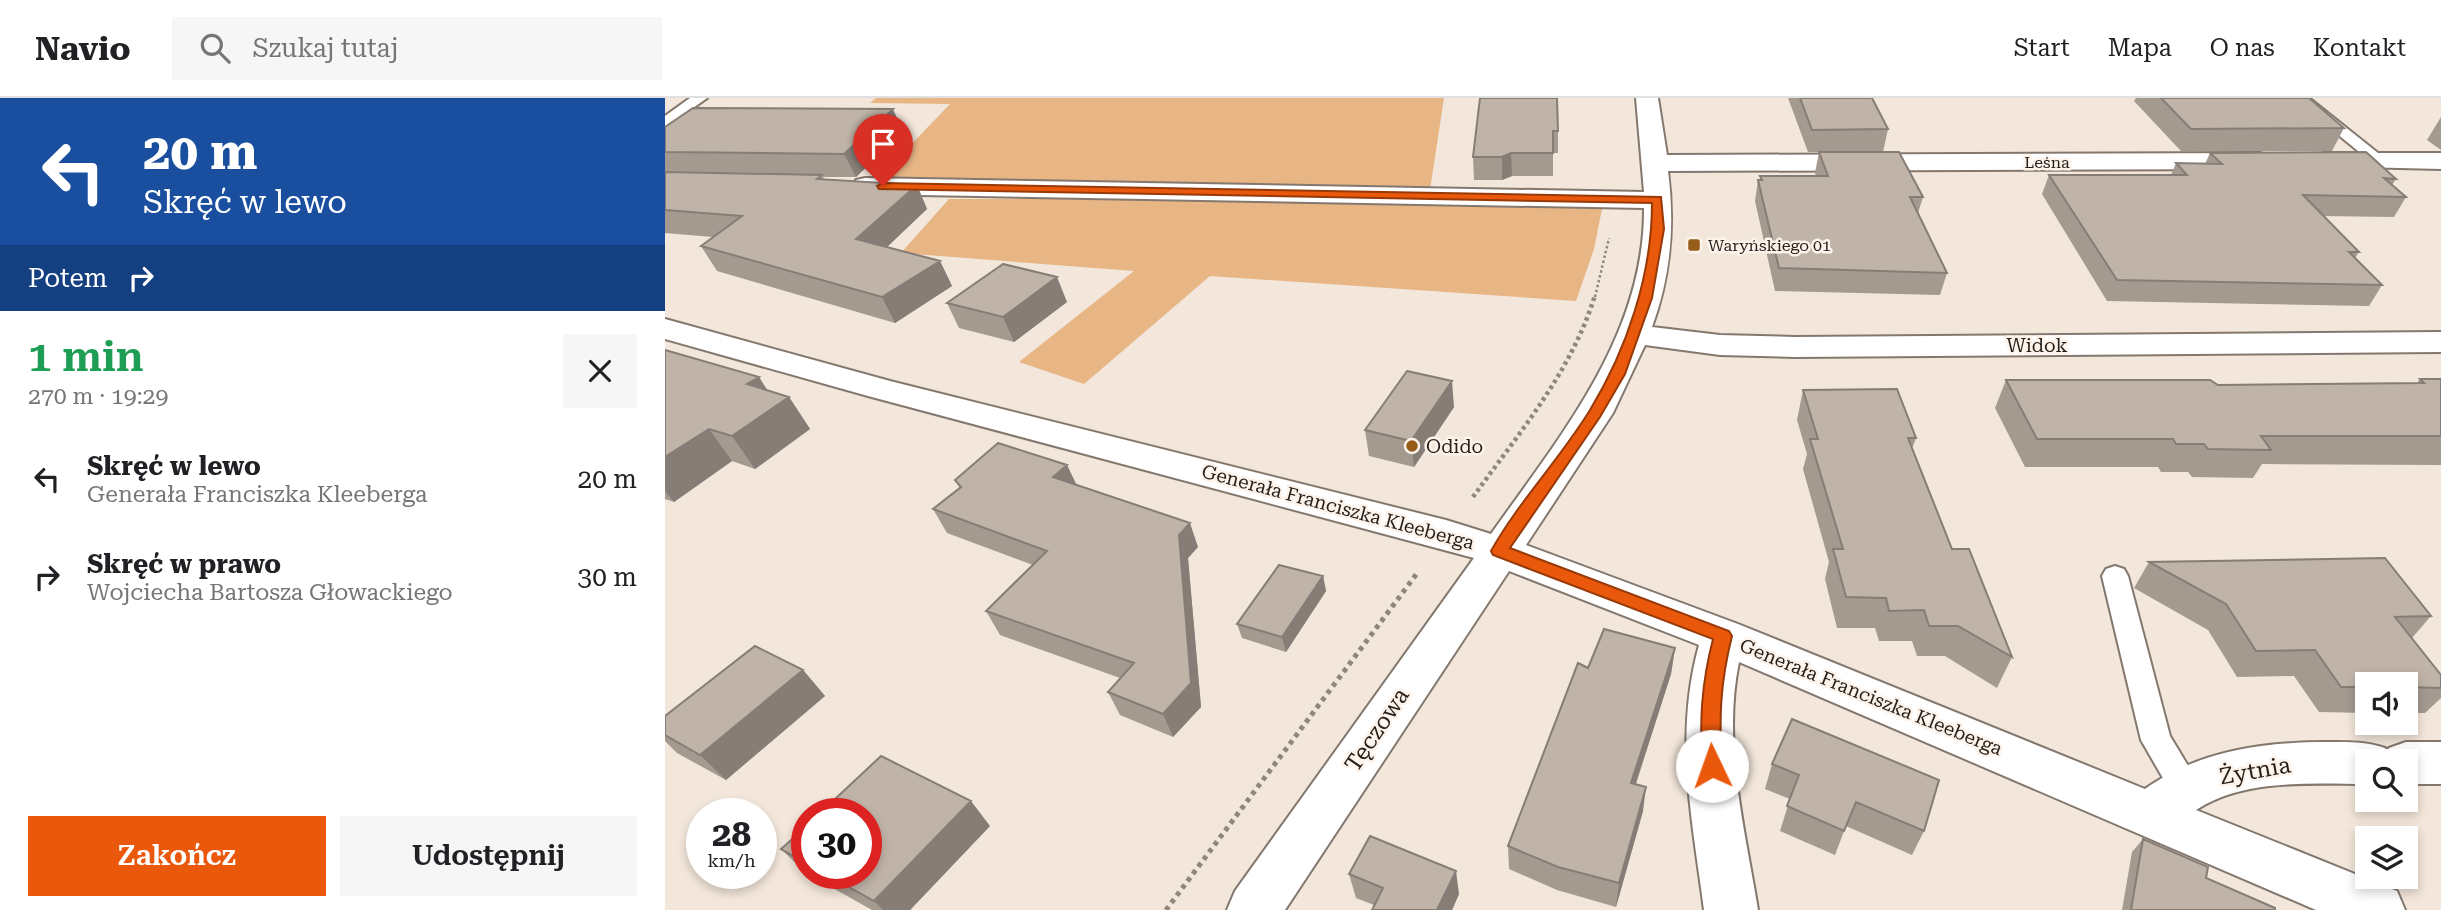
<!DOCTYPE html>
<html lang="pl">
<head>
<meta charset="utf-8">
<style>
  :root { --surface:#fff; --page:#f6f6f6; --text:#202124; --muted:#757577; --line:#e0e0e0; --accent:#ea580c }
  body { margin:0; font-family:"Roboto Serif",serif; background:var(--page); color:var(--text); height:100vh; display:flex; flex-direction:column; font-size:26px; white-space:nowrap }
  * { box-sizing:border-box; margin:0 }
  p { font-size:23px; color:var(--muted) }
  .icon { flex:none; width:38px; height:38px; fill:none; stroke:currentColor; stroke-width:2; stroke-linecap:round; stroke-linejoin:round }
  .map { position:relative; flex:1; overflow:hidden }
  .drawer { display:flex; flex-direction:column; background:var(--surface); width:665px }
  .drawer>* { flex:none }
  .hud { background:#1a4fa0; color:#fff; overflow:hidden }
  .tools { position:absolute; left:1690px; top:574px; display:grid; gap:14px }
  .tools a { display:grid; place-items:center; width:63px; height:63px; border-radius:0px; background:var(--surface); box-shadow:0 4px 10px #0003; font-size:35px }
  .speed { position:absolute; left:21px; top:700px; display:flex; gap:14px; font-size:35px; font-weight:700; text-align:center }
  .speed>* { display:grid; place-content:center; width:91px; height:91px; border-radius:50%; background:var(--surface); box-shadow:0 4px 10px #0003; line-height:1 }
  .speed small { font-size:18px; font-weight:400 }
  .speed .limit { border:10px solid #d22; background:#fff; color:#111 }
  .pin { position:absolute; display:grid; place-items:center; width:60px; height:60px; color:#fff; margin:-72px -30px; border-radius:50% 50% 50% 0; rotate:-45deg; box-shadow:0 0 7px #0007 }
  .pin .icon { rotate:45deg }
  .me { position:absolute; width:77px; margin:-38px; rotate:357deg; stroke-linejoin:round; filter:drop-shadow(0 0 5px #0008) }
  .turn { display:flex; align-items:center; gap:24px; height:147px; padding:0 28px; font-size:32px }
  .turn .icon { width:91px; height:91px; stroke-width:2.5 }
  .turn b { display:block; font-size:49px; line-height:60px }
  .then { display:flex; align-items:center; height:66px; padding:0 28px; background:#0003; gap:14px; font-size:26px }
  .round { display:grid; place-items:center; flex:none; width:74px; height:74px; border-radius:0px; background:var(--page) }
  .overview { display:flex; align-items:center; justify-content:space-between; height:119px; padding:0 28px }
  h1 { font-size:42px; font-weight:600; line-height:52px; color:#1e9e55 }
  .action { display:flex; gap:14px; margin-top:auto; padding:14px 28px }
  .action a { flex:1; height:80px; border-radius:0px; background:var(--accent); color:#fff; font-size:28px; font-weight:600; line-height:80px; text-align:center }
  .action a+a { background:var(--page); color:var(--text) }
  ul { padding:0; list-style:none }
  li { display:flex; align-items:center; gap:21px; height:98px; padding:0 28px }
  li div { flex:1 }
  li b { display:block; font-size:26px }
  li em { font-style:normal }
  header { display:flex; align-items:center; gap:42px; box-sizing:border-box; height:98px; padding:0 35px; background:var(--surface); border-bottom:2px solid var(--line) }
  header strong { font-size:33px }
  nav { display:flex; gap:38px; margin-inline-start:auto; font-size:24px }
  .search { width:490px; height:63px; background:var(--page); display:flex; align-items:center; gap:18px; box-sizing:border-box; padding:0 24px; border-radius:0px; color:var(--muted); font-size:26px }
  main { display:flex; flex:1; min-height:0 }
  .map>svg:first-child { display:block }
  .green { fill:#e8b585 }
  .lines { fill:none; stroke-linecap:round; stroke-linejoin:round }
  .lane-casing { stroke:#84786e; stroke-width:4 }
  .street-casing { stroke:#84786e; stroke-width:4 }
  .path-far2 { stroke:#90867e; stroke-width:2.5; stroke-dasharray:2.5 2.5; stroke-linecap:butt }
  .path-far1 { stroke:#90867e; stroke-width:4.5; stroke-dasharray:3.5 3.5; stroke-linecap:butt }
  .path { stroke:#90867e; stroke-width:5; stroke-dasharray:4.5 4.5; stroke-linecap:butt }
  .lane { fill:#fff; fill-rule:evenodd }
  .street { fill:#fff; fill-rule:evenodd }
  .wall { fill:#a59a90 }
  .shaded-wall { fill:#867d76 }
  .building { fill:#c0b3a8; stroke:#867d76; stroke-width:2 }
  .route { fill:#ea580c; stroke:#983908; stroke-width:2 }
  .poi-dot { fill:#965c19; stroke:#fef3ea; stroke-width:2.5 }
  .labels { text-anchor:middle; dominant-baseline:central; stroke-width:5; stroke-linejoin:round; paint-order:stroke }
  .far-street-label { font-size:16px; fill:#241f1b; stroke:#fef3ea }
  .far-poi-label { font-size:16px; fill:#241f1b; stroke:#fef3ea; text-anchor:start }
  .street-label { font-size:19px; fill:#241f1b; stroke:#fef3ea }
  .poi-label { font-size:19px; fill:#241f1b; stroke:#fef3ea; text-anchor:start }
  .near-street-label { font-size:23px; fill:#241f1b; stroke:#fef3ea }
</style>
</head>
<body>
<header>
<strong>Navio</strong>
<div class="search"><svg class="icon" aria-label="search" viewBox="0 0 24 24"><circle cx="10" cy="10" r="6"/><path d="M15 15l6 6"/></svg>Szukaj tutaj</div>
<nav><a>Start</a><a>Mapa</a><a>O nas</a><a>Kontakt</a></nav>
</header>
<main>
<section class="drawer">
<div class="hud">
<div class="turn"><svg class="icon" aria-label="left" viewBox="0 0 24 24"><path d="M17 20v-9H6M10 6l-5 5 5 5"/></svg><div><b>20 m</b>Skręć w lewo</div></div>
<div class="then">Potem<svg class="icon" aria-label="right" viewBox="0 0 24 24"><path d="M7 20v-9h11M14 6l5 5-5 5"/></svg></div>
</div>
<div class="overview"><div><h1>1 min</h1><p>270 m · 19:29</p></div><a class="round"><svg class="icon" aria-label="close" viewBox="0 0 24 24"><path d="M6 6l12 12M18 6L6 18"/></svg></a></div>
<ul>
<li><svg class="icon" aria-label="left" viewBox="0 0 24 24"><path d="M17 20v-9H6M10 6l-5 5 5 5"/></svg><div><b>Skręć w lewo</b><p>Generała Franciszka Kleeberga</p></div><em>20 m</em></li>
<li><svg class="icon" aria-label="right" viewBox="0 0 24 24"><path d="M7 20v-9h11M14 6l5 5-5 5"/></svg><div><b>Skręć w prawo</b><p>Wojciecha Bartosza Głowackiego</p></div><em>30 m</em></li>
</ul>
<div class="action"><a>Zakończ</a><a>Udostępnij</a></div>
</section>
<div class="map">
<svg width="1776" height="812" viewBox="0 0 1776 812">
  <rect width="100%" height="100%" fill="#f3e6da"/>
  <!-- green -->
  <path class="green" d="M 211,0 L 779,0 L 765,92 L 390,86 L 215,79 L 285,6 L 205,5 Z
    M 284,101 L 580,101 L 937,111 L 929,151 L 911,203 L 545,178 L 419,286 L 354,264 L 469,173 L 236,155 Z"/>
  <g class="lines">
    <defs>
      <path id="lane" d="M 25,0 L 42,0 L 0,30 L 0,18 Z
        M 1628,0 L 1644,0 L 1723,63 L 1715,68 L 1709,66 Z
        M 1450,468 L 1459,471 L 1463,478 L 1505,638 L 1537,691 L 1532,701 L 1521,705 L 1510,701 L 1476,642 L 1437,478 L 1441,471 Z"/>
      <path id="street" d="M 971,0 L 993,0 L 1002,57 L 1595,55 L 1604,58 L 1608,63 L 1604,68 L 1595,71 L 1003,73 C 1010,127 1006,177 987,229 L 1055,237 L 1130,239 L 1776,234 L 1776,254 L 1130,259 L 1055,257 L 980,247 L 948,315 L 861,447 L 1073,526 L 1480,691 C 1533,653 1598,644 1661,644 C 1682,644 1700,643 1720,650 L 1722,654 L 1724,650 L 1741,644 L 1776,644 L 1776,686 L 1741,686 L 1741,663 L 1703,663 L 1703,686 C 1648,686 1579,680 1531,712 L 1732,793 L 1740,812 L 1651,812 L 1074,564 C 1057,645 1080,731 1093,812 L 1039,812 C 1027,721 1009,637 1034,547 L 844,473 L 620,812 L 562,812 L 570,793 L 809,460 L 203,298 L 0,241 L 0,221 L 225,283 L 781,422 L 826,436 C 896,337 980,237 979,110 L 200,96 L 191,94 L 187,88 L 191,82 L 200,80 L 979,94 Z
        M 1659,55 L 1776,55 L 1776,71 L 1650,68 L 1646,63 L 1650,58 Z"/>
    </defs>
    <!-- lane casing -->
    <use href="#lane" class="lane-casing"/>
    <!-- street casing -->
    <use href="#street" class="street-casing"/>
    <!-- path-far2 -->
    <path class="path-far2" d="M 930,199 L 944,140"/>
    <!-- path-far1 -->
    <path class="path-far1" d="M 808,399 C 854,335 907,273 930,197"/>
    <!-- path -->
    <path class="path" d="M 501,812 L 753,474"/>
    <!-- lane -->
    <use href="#lane" class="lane"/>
    <!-- street -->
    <use href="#street" class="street"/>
  </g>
  <!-- wall -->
  <path class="wall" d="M 815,0 L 893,33 L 893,55 L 888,55 L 888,78 L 847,78 L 837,82 L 809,82 L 808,59 Z
    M 1123,0 L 1207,0 L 1223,31 L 1218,54 L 1143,54 Z
    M 1471,0 L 1644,0 L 1679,30 L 1667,53 L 1516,53 L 1469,3 Z
    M 1776,19 L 1776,52 L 1762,42 Z
    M 0,29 L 238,34 L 191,79 L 158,79 L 160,82 L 252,87 L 262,111 L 222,149 L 275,163 L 287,188 L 230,225 L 52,173 L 36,148 L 48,139 L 0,135 Z
    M 1154,54 L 1258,99 L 1253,115 L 1282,175 L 1275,197 L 1110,193 L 1090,103 L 1093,82 L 1095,82 L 1095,78 L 1151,78 L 1150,75 Z
    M 1545,55 L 1731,81 L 1727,87 L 1741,99 L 1729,119 L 1658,118 L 1694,154 L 1690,160 L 1717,187 L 1704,208 L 1442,203 L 1377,96 L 1384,77 L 1506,77 L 1511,65 L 1540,66 Z
    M 402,204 L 349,244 L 294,230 L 282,205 Z
    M 0,252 L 102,292 L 124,299 L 145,331 L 90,371 L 67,363 L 9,404 L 0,401 Z
    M 1755,281 L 1776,281 L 1776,367 L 1597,366 L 1588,380 L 1527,379 L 1523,374 L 1496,374 L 1493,369 L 1360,369 L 1330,310 L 1341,282 L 1553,287 L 1752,285 Z
    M 1138,292 L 1251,340 L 1247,351 L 1287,451 L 1347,559 L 1332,590 L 1280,558 L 1252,558 L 1247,543 L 1214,543 L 1210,530 L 1172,530 L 1160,481 L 1164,464 L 1138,371 L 1142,356 L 1132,322 Z
    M 789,309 L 749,369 L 704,358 L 700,332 Z
    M 402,367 L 411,387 L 533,449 L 523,460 L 536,609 L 508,639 L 455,617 L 443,594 L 455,580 L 335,537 L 321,513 L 368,467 L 282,435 L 268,411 L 295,390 L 290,382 Z
    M 1484,464 L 1766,518 L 1747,540 L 1776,577 L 1776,600 L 1760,615 L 1741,615 L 1741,586 L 1703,586 L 1703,615 L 1654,614 L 1629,578 L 1572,579 L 1543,532 L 1469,490 Z
    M 658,478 L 661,493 L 621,554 L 577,540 L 572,526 Z
    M 1010,550 L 1006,576 L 971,686 L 978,713 L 951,809 L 892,792 L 844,771 L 843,748 L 923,570 Z
    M 138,572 L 160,598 L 61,682 L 12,655 L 0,643 L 0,618 Z
    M 1127,621 L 1259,733 L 1247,757 L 1181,728 L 1170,757 L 1115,733 L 1125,701 L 1100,691 L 1107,666 Z
    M 142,728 L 142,775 L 201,775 L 325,728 L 245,812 L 207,812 L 141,775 L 116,751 Z
    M 1478,741 L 1541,780 L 1610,812 L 1457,812 L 1467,754 Z
    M 684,776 L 794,796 L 787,812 L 707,812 L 709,807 L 691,800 Z"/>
  <!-- shaded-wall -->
  <path class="shaded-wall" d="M 228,11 L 238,34 L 191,79 L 179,56 Z
    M 846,55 L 847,78 L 837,82 L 837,59 Z
    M 252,87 L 262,111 L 204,166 L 191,141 Z
    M 275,163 L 287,188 L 230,225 L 217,199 Z
    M 392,179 L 402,204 L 349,244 L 338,219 Z
    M 94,279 L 112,307 L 124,299 L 145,331 L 90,371 L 67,338 L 82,286 Z
    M 787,283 L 789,309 L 749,369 L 746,343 Z
    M 44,331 L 67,363 L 9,404 L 0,393 L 0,359 Z
    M 402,367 L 413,390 L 388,379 Z
    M 525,425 L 533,449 L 523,460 L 536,609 L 508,639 L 498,616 L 514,437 Z
    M 658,478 L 661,493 L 621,554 L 617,539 Z
    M 1010,550 L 1006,576 L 963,709 L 966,685 Z
    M 138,572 L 160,598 L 61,682 L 35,657 Z
    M 981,689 L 978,713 L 951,809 L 954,785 Z
    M 306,703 L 325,728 L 245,812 L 218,812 L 209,803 Z
    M 791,773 L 794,796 L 787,812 L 772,812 Z"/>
  <!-- building -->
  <path class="building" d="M 815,0 L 892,0 L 893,33 L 888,33 L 888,55 L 846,55 L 837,59 L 808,59 Z
    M 1135,0 L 1207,0 L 1223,31 L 1147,32 Z
    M 1496,0 L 1644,0 L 1679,30 L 1526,31 Z
    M 28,10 L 228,11 L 179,56 L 0,54 L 0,29 Z
    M 1154,54 L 1234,54 L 1258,99 L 1245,99 L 1282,175 L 1114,170 L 1093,82 L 1097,82 L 1095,78 L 1163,78 Z
    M 1701,54 L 1731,81 L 1719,80 L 1741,99 L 1638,97 L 1694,154 L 1684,154 L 1717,187 L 1452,182 L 1384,77 L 1522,77 L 1511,65 L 1557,66 L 1545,55 Z
    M 0,74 L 157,77 L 152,81 L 252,87 L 191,141 L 275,163 L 217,199 L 36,148 L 77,118 L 0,112 Z
    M 338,166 L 392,179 L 338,219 L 282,205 Z
    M 0,252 L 94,279 L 82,286 L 124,299 L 67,338 L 44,331 L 0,359 Z
    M 742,273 L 787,283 L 746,343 L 700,332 Z
    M 1755,281 L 1776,281 L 1776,338 L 1596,338 L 1606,352 L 1543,351 L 1539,346 L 1511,346 L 1508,341 L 1372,341 L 1341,282 L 1545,282 L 1553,287 L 1759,285 Z
    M 1232,291 L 1251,340 L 1243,340 L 1287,451 L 1304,451 L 1347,559 L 1293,528 L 1264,528 L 1259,512 L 1224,513 L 1221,500 L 1181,499 L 1168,451 L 1178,451 L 1145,341 L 1153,341 L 1138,292 Z
    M 333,345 L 402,367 L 388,379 L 525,425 L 514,437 L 526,585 L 498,616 L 443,594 L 469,565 L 321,513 L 382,453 L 268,411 L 296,389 L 290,382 Z
    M 1720,460 L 1766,518 L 1730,519 L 1776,577 L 1776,590 L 1741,589 L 1741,586 L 1703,586 L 1703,589 L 1676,589 L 1650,552 L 1591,553 L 1561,506 L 1484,464 Z
    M 614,467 L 658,478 L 617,539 L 572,526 Z
    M 939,531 L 1010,550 L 966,685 L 981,689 L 954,785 L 893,769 L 843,748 L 913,565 L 923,570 Z
    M 90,548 L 138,572 L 35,657 L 0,637 L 0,618 Z
    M 1127,621 L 1274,682 L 1259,733 L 1191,704 L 1179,733 L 1122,708 L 1134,677 L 1107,666 Z
    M 216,658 L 306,703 L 209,803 L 159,775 L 201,775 L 201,716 L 154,716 Z
    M 142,728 L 142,766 L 116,751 Z
    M 705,738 L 791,773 L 772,812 L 707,812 L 718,790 L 684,776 Z
    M 1478,741 L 1543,769 L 1541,780 L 1610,810 L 1610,812 L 1466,812 Z"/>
  <!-- route -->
  <path class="route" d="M 218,85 L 996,99 L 999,131 L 987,200 L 960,276 L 935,319 L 845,450 L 1064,533 L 1067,538 C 1055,586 1054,619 1057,668 L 1054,675 L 1047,677 L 1040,675 L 1037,668 C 1035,621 1036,588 1048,541 L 828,457 L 826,453 C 854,403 895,361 925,312 C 962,251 987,177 987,105 L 214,91 L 212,88 Z"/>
  <!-- markers -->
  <g class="poi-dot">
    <rect x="1022" y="140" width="14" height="14" rx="3.5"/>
    <circle cx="747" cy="348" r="7"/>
  </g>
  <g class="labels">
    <!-- far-street labels -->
    <g class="far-street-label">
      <text x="1382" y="64">Leśna</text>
    </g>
    <!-- far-poi labels -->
    <g class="far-poi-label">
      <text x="1043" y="147">Waryńskiego 01</text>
    </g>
    <!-- street labels -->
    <g class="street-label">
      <text x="1372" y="247">Widok</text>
      <text transform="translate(673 409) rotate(15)">Generała Franciszka Kleeberga</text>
      <text transform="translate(1206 599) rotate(22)">Generała Franciszka Kleeberga</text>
    </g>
    <!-- poi labels -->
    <g class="poi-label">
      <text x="761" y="348">Odido</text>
    </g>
    <!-- near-street labels -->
    <g class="near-street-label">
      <text transform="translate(712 632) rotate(-56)">Tęczowa</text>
      <text transform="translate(1590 673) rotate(-10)">Żytnia</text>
    </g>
  </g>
</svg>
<div class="tools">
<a><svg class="icon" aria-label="sound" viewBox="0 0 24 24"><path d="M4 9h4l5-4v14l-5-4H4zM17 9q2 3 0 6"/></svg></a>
<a><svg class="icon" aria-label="search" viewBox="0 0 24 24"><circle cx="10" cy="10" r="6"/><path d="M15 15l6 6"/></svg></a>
<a><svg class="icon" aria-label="layers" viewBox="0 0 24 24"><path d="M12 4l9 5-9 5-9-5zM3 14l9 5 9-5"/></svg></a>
</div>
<div class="speed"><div>28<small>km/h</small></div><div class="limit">30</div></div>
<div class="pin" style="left:218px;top:88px;background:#d93025"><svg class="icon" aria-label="arrive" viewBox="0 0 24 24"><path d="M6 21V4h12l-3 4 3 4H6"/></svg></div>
<svg class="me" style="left:1047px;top:668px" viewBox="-20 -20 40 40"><circle r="19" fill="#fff"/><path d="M0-13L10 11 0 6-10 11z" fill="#ea580c"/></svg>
</div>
</main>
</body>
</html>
